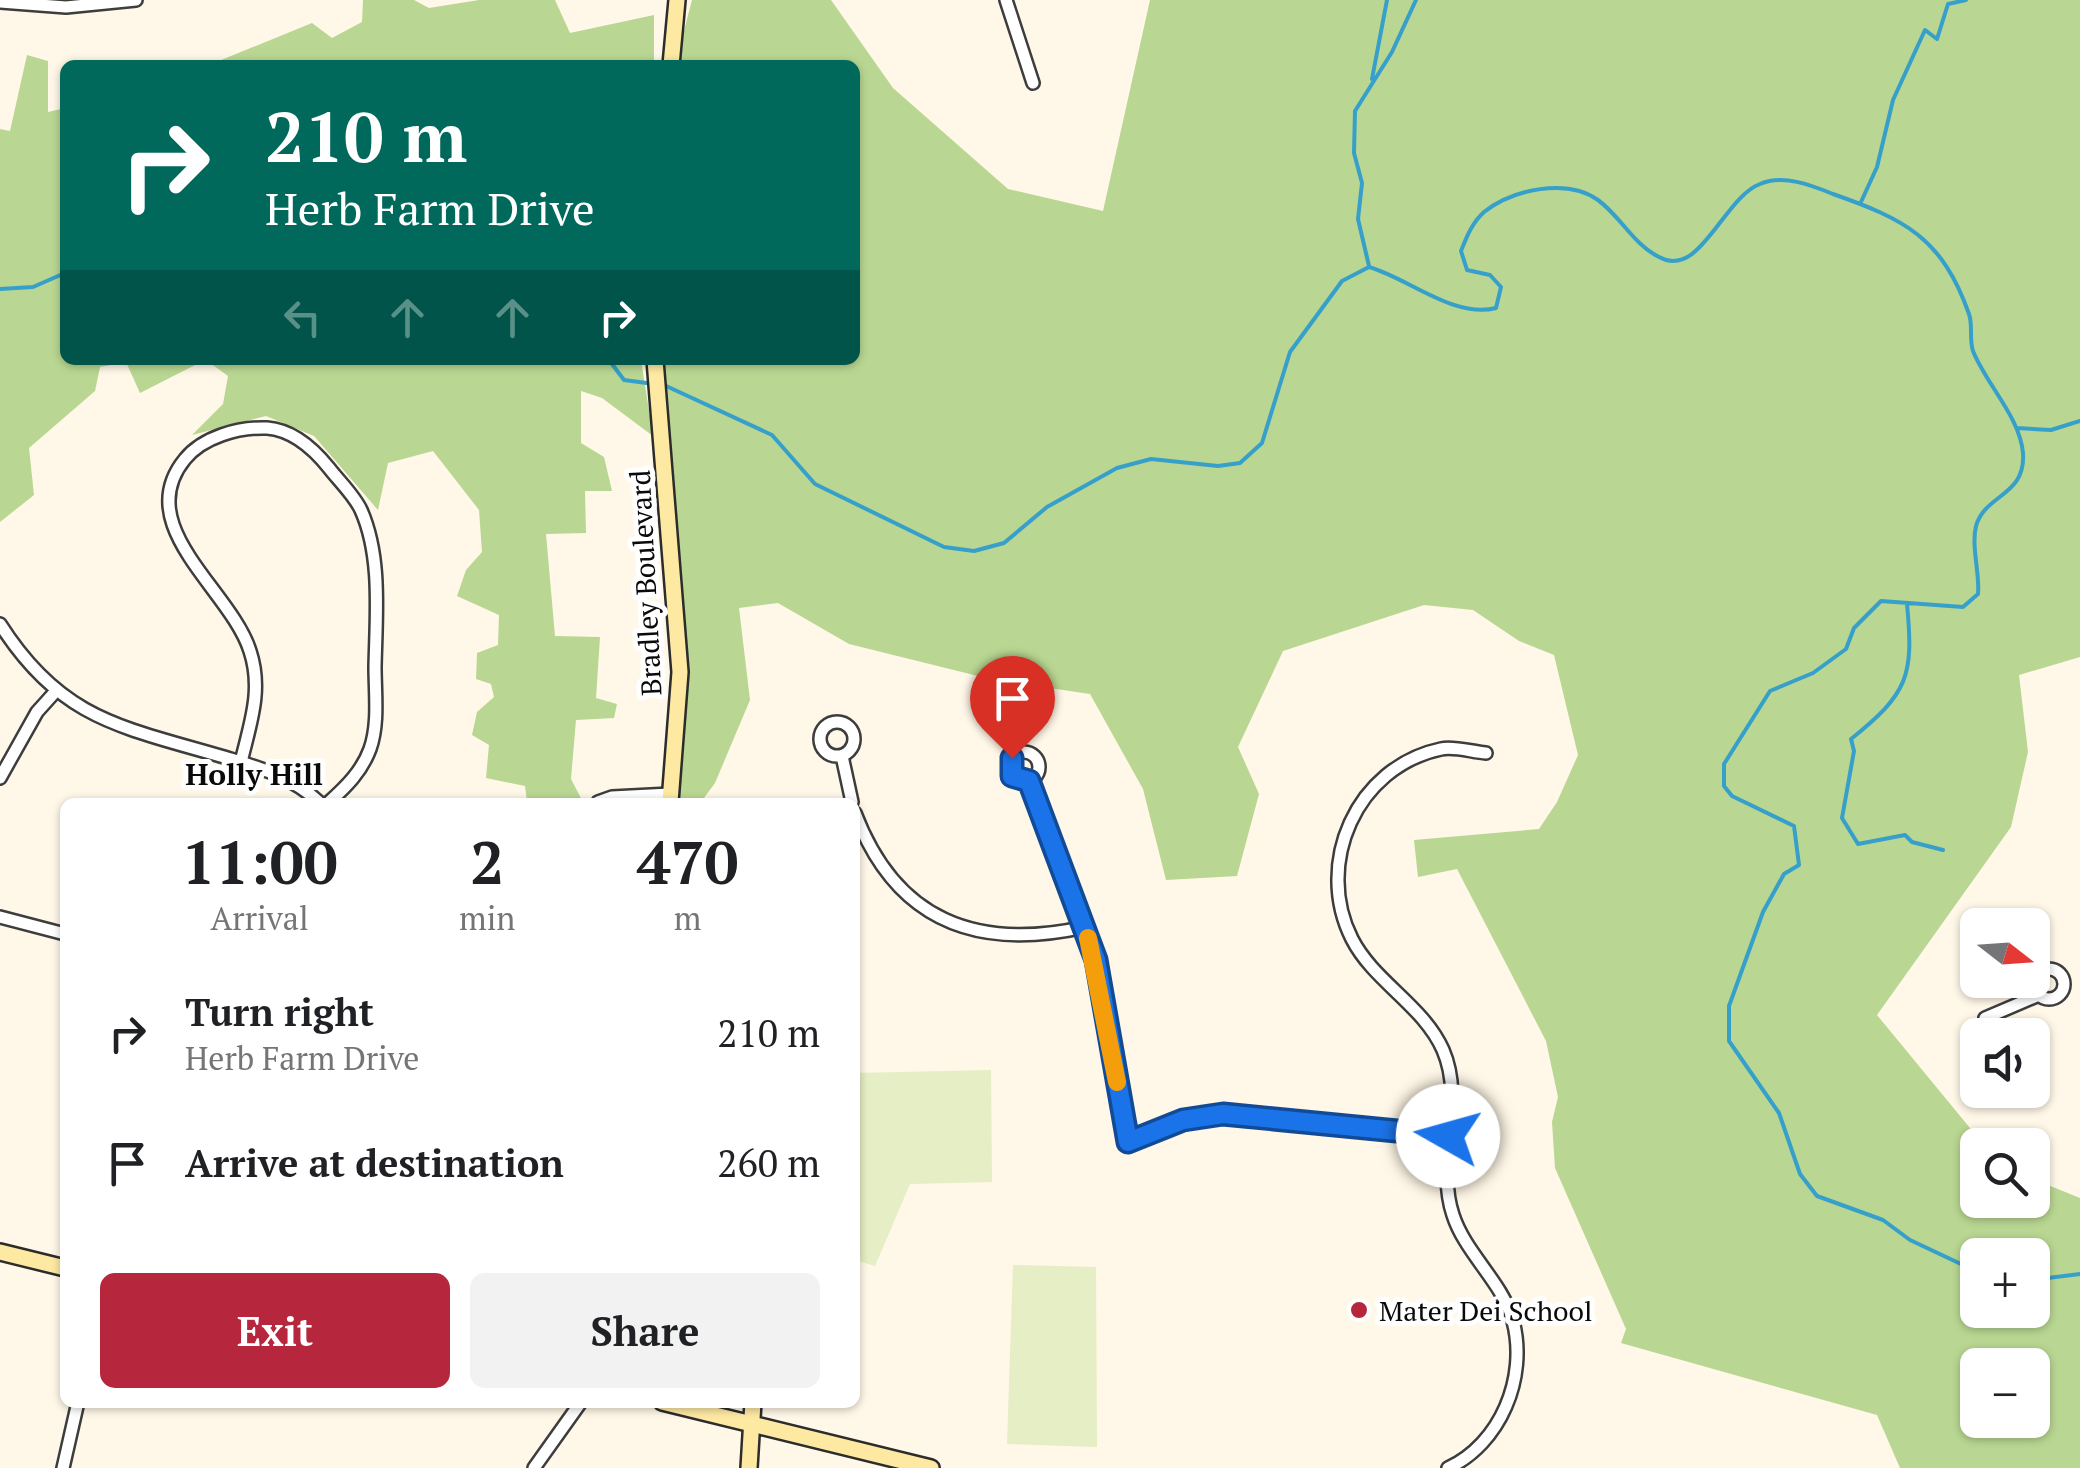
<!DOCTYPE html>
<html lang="en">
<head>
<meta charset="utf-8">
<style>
  :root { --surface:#fff; --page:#f2f2f2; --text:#202124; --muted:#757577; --accent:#b6263d }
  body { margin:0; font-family:"PT Serif",serif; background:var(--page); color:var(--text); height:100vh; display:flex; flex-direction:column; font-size:38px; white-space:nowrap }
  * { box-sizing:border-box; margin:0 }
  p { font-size:32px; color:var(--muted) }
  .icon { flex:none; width:55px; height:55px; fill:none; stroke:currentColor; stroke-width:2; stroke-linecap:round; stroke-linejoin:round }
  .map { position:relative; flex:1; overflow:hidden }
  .side { position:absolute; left:60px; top:798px; width:800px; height:610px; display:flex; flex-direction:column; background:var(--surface); border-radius:15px; box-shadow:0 2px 8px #0004 }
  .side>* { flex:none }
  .banner { position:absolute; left:60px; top:60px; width:800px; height:305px; border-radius:15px; box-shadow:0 2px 8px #0004; background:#00695c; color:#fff; overflow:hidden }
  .needle { width:65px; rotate:107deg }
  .tools { position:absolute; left:1960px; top:908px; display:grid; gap:20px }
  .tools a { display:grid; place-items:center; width:90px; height:90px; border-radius:15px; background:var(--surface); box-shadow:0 2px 8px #0004; font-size:50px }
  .pin { position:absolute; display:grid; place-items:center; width:85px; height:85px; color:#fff; margin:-102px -42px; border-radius:50% 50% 50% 0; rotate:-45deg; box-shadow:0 0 10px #0007 }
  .pin .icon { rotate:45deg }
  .me { position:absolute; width:110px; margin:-55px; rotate:277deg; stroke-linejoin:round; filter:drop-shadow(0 0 8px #0008) }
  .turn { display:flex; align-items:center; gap:35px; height:210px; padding:0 40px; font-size:45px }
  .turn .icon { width:130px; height:130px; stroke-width:2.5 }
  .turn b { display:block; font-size:70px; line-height:85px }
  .lanes { display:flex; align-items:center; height:95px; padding:0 40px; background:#0003; justify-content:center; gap:50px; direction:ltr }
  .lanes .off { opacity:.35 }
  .eta { display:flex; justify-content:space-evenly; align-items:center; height:170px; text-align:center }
  .eta b { font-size:60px; font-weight:600; line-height:70px }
  .action { display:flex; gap:20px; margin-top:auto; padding:20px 40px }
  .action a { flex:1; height:115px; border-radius:15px; background:var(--accent); color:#fff; font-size:40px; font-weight:600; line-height:115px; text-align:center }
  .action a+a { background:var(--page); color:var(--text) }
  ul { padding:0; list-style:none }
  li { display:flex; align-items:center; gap:30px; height:130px; padding:0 40px }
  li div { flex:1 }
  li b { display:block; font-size:38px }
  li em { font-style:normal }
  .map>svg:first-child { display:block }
  .forest { fill:#b9d792; fill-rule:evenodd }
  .pitch { fill:#e5eec4 }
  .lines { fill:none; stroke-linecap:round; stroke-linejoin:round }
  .stream { stroke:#36a0ca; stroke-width:4 }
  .minor-casing { stroke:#3d3d3d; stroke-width:16 }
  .secondary-casing { stroke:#2c2c2c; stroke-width:20 }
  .minor { stroke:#fff; stroke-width:11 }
  .secondary { stroke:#fee9a3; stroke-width:15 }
  .route-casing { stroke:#114b97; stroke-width:25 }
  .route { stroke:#1a73e8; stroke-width:18 }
  .slow { stroke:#f59e0b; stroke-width:18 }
  .poi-dot { fill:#b6263d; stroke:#fff; stroke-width:4 }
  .labels { text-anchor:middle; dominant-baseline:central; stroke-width:10; stroke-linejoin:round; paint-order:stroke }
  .street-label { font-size:28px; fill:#0a0a0a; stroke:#fff }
  .poi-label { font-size:28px; fill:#0a0a0a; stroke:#fff; text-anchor:start }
  .neighbourhood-label { font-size:30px; font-weight:bold; fill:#0a0a0a; stroke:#fff }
</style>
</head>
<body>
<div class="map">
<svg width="2080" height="1468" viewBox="0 0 2080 1468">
  <rect width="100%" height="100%" fill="#fff7e7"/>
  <!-- forest -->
  <path class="forest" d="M 363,0 L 414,0 L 429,8 L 479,0 L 555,0 L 570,33 L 654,15 L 654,65 L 209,65 L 312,23 L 332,38 L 362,22 Z
    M 692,0 L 831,0 L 893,88 L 1008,189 L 1103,211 L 1150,0 L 2080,0 L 2080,657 L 2019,675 L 2028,752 L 2011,827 L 1877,1015 L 1984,1145 L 1978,1145 L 1978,1200 L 2032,1200 L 2033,1179 L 2080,1198 L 2080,1468 L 1900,1468 L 1877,1415 L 1621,1343 L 1626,1329 L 1555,1168 L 1552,1122 L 1558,1097 L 1546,1041 L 1457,869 L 1418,877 L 1414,840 L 1539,829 L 1557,802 L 1578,755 L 1554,655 L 1519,641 L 1473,610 L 1424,605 L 1283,651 L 1238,747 L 1259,794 L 1237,876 L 1166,880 L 1143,789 L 1090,694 L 990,679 L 849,644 L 778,603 L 739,608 L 750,700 L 715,783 L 701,802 L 675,802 L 683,714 L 655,360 L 855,360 L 855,65 L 675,65 ZM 1978,1255 L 2032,1255 L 2032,1310 L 1978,1310 ZM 1978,1365 L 2032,1365 L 2032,1420 L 1978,1420 Z
    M 27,55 L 48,61 L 48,112 L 65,108 L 65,360 L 205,360 L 140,393 L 126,362 L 100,367 L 95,391 L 29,448 L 34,495 L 0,522 L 0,129 L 10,131 Z
    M 206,360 L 641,360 L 653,436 L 602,398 L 581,391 L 581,443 L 604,457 L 612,491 L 585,491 L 586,533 L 546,534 L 555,636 L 600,637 L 596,698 L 617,704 L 614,718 L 576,720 L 571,779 L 583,802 L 527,802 L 525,786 L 486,778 L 489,745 L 472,735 L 477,712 L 494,697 L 491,684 L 476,679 L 477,653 L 498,645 L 499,615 L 457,596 L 466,570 L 482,552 L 479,510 L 433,451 L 388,463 L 378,510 L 314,436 L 266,416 L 192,435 L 223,404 L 228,376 Z"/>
  <!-- pitch -->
  <path class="pitch" d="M 991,1070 L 992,1182 L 910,1184 L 875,1266 L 855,1260 L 855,1073 Z
    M 1013,1265 L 1096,1267 L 1097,1447 L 1007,1444 Z"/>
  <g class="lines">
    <!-- stream -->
    <path class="stream" d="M 1372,79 L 1387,0
      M 1861,202 L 1877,167 L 1893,100 L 1925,30 L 1937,39 L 1948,4 L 1966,0
      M 1369,266 L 1358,219 L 1362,183 L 1354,153 L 1355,111 L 1392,52 L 1416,0
      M 0,289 L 33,287 L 65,273
      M 609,360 L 624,380 L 654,384
      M 664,385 L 772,435 L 815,484 L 944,547 L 974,551 L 1004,543 L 1047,507 L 1117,468 L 1151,459 L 1218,466 L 1240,463 L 1262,443 L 1290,352 L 1342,281 L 1369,267 C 1408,278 1454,319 1496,308 L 1501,287 L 1490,275 L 1467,270 L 1461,251 C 1467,236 1472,223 1484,212 C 1513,189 1567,178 1598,200 C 1621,217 1633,244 1659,257 C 1700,280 1723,198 1760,184 C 1783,174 1811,185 1833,194 C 1904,219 1942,237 1969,314 C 1973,325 1969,340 1973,351 C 1986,384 2020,417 2023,453 C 2026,496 1985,494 1976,526 C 1971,547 1980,573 1978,594 L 1963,607 L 1881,601 L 1854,628 L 1846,649 L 1813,673 L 1770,691 L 1724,764 L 1724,786 L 1732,796 L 1794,826 L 1799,865 L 1784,874 L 1763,912 L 1729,1006 L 1729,1041 L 1779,1113 L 1800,1174 L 1817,1196 L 1883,1220 L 1910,1240 L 1978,1272
      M 2017,428 L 2051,430 L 2080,421
      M 1907,604 C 1914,677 1908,693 1851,739 L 1854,751 L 1842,818 L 1858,844 L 1905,835 L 1912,842 L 1943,850
      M 2032,1280 L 2080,1274"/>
    <defs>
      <path id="minor" d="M 1006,0 L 1033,83
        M 0,2 L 66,7 L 136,0
        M 0,624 C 61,720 122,727 224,757 C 260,768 291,776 319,802
        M820 739a17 17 0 1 1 34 0a17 17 0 1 1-34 0Z
        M1009 767a15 15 0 1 1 30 0a15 15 0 1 1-30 0Z
        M 842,756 L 852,802
        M 241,762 C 250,724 263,690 250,651 C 231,590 130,526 185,459 C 203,437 238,427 267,428 C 293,430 313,448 329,468 C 339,481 354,495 361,510 C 382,557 376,616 375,667 C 375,693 379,724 370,749 C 362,771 346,787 329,802
        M 0,778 L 37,712 L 55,692
        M 1029,781 L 1096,960 L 1128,1142 L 1183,1120 L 1223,1114 L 1448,1136
        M 598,802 L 612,797 L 670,794
        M 855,813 C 896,921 977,951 1085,927
        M 0,917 L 65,934
        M2034 984a15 15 0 1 1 30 0a15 15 0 1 1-30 0Z
        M 1985,1018 L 2039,995
        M 63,1468 L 78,1402
        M 534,1468 L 581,1402
        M 1448,1468 C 1500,1444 1528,1378 1513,1321 C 1503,1283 1465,1253 1453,1215 C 1435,1162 1466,1103 1443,1050 C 1423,1005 1374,982 1352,939 C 1314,864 1356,767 1441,749 C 1454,746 1472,752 1486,753"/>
      <path id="secondary" d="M 671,65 L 677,0
        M 655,360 L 680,672 L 670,802
        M 0,1252 L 65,1268
        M 662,1402 L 931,1468
        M 749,1468 L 753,1402"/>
    </defs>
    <!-- minor casing -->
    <use href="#minor" class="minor-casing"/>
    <!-- secondary casing -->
    <use href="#secondary" class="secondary-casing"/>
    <!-- minor -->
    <use href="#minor" class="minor"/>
    <!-- secondary -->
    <use href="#secondary" class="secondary"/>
  </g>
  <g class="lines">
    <defs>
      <path id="route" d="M 1012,758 L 1012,776 L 1029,781 L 1096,960 L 1128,1142 L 1183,1120 L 1223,1114 L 1448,1136"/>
    </defs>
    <!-- route casing -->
    <use href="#route" class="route-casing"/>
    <!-- route -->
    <use href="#route" class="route"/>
    <!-- slow -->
    <path class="slow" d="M 1088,938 L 1117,1082"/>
  </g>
  <!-- markers -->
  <circle class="poi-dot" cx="1359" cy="1310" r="10"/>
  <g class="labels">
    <!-- street labels -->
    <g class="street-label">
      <text transform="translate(645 583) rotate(-93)">Bradley Boulevard</text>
    </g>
    <!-- poi labels -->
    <g class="poi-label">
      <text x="1379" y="1310">Mater Dei School</text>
    </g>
    <!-- neighbourhood labels -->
    <g class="neighbourhood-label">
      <text x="254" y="774">Holly Hill</text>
    </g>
  </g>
</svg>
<div class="tools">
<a><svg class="needle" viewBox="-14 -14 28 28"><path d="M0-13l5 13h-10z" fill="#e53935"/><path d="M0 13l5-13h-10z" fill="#757577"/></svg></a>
<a><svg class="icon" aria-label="sound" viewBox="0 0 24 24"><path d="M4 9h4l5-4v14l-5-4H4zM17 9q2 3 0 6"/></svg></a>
<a><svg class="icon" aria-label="search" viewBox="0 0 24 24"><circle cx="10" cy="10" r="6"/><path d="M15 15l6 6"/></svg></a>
<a>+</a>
<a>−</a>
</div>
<div class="pin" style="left:1012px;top:758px;background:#d93025"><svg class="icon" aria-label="arrive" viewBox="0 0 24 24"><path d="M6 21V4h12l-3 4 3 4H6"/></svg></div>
<svg class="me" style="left:1448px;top:1136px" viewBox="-20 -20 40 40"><circle r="19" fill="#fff"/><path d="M0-13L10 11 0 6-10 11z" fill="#1a73e8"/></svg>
<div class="banner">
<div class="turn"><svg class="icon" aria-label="right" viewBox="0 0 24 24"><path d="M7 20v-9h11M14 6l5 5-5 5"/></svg><div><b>210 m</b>Herb Farm Drive</div></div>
<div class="lanes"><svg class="icon off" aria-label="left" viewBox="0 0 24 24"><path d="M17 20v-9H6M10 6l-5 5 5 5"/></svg><svg class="icon off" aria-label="ahead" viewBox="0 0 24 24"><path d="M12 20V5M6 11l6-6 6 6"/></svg><svg class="icon off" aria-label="ahead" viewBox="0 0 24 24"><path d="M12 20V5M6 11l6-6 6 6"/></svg><svg class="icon" aria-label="right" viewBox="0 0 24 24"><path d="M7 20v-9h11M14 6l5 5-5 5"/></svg></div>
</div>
<section class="side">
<div class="eta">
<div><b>11:00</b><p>Arrival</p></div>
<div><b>2</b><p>min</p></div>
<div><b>470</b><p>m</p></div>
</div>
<ul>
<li><svg class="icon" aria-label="right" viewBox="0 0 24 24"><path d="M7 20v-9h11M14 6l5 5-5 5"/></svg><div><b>Turn right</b><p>Herb Farm Drive</p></div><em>210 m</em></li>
<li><svg class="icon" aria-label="arrive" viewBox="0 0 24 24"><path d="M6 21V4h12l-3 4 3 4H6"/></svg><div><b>Arrive at destination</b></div><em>260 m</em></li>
</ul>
<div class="action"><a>Exit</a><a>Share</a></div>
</section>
</div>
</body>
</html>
